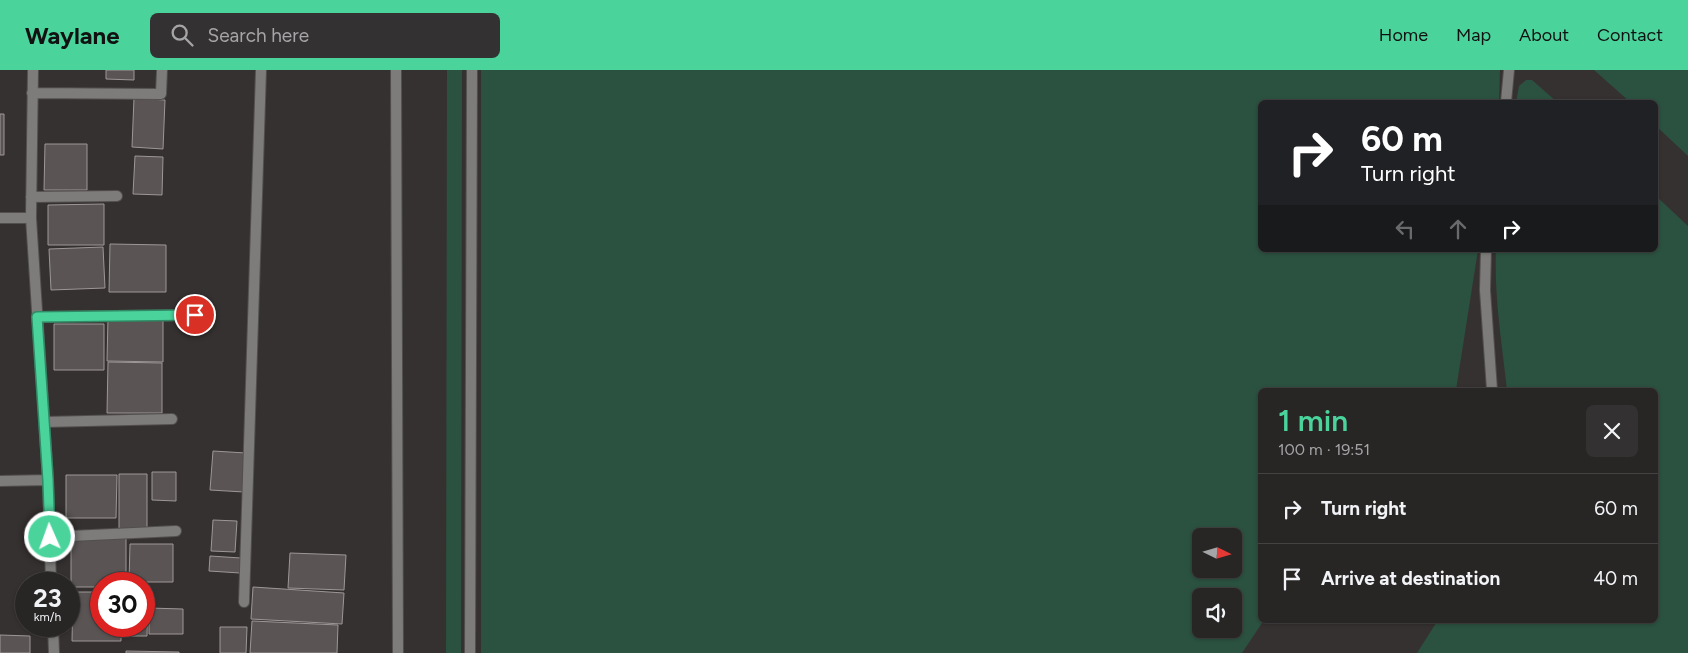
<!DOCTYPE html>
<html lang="en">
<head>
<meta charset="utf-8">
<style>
  :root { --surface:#282525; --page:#343132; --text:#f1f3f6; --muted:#a5a5a7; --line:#444242; --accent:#4ad49c }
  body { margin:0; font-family:Figtree,sans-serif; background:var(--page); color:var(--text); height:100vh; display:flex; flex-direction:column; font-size:19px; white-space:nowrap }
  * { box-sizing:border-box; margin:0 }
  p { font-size:16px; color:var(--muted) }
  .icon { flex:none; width:28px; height:28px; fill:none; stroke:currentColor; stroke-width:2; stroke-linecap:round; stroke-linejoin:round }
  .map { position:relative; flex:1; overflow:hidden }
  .side { position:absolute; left:1258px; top:318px; width:400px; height:235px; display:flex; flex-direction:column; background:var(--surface); border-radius:8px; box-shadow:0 1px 4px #0004,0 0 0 1px var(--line) }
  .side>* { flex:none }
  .guide { position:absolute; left:1258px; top:30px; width:400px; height:152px; border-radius:8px; box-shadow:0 1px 4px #0004,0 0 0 1px var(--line); background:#202124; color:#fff; overflow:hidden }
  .needle { width:32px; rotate:95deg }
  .controls { position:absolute; left:1192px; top:458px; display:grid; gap:10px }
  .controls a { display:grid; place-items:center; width:50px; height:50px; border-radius:8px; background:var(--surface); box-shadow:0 1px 4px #0004,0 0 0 1px var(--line); font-size:25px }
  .speed { position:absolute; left:15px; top:502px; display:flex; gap:10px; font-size:25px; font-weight:700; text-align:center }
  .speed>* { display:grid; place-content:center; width:65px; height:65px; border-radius:50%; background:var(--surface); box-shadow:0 1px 4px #0004,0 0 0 1px var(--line); line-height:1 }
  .speed small { font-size:12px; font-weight:400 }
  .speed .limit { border:8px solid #d22; background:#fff; color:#111 }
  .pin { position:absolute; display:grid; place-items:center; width:42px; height:42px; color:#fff; margin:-21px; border:2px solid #fff; border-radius:50%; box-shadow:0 1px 5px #0007 }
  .me { position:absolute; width:55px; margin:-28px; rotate:358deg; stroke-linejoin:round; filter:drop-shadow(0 0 4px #0008) }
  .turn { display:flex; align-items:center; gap:18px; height:105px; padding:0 20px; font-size:22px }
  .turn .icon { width:65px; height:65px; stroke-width:2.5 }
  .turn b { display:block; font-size:35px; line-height:42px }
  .lanes { display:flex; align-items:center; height:48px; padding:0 20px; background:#0003; justify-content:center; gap:25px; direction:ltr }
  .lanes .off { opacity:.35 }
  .round { display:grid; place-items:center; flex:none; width:52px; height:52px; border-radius:8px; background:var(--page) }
  .summary { display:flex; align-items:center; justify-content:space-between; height:85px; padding:0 20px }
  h1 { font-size:30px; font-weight:600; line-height:38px; color:var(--accent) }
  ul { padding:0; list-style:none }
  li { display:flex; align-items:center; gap:15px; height:70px; padding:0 20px; border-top:1px solid var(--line) }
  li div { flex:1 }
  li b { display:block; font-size:19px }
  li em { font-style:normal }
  header { display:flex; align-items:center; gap:30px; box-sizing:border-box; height:70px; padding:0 25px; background:var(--accent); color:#111 }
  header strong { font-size:24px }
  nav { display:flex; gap:28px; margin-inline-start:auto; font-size:18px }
  .search { width:350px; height:45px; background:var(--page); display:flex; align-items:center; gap:12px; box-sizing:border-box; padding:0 18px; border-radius:8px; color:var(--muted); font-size:19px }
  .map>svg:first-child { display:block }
  .green { fill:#2b5140; fill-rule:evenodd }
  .building { fill:#5a5454; stroke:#9d9797 }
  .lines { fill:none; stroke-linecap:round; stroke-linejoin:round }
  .service-casing { stroke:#534f4f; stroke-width:12 }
  .minor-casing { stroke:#534f4f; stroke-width:12 }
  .service { stroke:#7e7b7b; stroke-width:10 }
  .minor { stroke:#7e7b7b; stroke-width:10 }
  .route-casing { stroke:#308a65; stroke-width:12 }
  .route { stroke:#4ad49c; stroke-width:9 }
</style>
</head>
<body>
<header>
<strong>Waylane</strong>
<div class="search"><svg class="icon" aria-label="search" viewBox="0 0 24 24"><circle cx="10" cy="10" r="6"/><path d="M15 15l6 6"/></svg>Search here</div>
<nav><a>Home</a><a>Map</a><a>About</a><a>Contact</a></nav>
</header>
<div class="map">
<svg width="1688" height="583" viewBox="0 0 1688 583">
  <rect width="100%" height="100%" fill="#363131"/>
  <!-- green -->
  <path class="green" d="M 447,0 L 462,0 L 461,583 L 446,583 Z
    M 481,0 L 1500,0 L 1499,32 L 1260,32 L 1260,180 L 1478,180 L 1456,320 L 1260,320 L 1260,550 L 1264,550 L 1242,583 L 481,583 ZM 1234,466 L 1234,499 L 1201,499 L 1201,466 ZM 1234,526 L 1234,559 L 1201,559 L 1201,526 Z
    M 1594,0 L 1688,0 L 1688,86 L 1655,55 L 1655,32 L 1630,32 Z
    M 1526,10 L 1532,10 L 1557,32 L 1516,32 L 1519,16 Z
    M 1655,125 L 1688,156 L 1688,583 L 1417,583 L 1438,550 L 1655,550 L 1655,320 L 1507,320 C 1502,274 1494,227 1496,180 L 1655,180 Z"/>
  <!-- building -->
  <path class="building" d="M 106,0 L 134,0 L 134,10 L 106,9 Z
    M 134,28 L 165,30 L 163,79 L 132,77 Z
    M 0,44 L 4,44 L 4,85 L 0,85 Z
    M 45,74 L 87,74 L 87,120 L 44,120 Z
    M 135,86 L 163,87 L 162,125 L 133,124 Z
    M 104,134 L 104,175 L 48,175 L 48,135 Z
    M 110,174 L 166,175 L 166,222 L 109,222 Z
    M 103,177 L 105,218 L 51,220 L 49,179 Z
    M 108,248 L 163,249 L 163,292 L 107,291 Z
    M 54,254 L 104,254 L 104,300 L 54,300 Z
    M 108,292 L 162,293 L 162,343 L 107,343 Z
    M 213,381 L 246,383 L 244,422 L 210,420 Z
    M 152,402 L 176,402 L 176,431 L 152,430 Z
    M 119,404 L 147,404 L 147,459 L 119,459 Z
    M 66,405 L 117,405 L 116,448 L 66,448 Z
    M 213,450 L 237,451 L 235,482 L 211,481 Z
    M 71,468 L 126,468 L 126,514 L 101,514 L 101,517 L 71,517 Z
    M 130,474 L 173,474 L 173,512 L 129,512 Z
    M 290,483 L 346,485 L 344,520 L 288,518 Z
    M 210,486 L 241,488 L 240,503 L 209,501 Z
    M 253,517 L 344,523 L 342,554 L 251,549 Z
    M 73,522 L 101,522 L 101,556 L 121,556 L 121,571 L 72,571 Z
    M 144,522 L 148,522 L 147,566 L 127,566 L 127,556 L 144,556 Z
    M 149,538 L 183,539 L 183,564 L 149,564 Z
    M 252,551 L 338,555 L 337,583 L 250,583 Z
    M 220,557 L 247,557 L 246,583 L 220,583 Z
    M 0,565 L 30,566 L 30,583 L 0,583 Z
    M 126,581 L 179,582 L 179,583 L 126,583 Z"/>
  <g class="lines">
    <defs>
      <path id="service" d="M 1506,32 L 1509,0
        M 1486,180 L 1485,220 L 1492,320
        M 470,583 L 472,0"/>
      <path id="minor" d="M 33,0 L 31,148 L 48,410 L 51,514
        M 396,0 L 398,583
        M 32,23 L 161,24 L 162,0
        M 31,127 L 117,126
        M 0,148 L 31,148
        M 37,247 L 195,245
        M 44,352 L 172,349
        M 0,411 L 48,410
        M 50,467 L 176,461
        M 244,532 L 261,0
        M 53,556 L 54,583"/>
    </defs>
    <!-- service casing -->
    <use href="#service" class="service-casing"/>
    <!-- minor casing -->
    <use href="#minor" class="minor-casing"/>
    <!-- service -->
    <use href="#service" class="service"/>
    <!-- minor -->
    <use href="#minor" class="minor"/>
  </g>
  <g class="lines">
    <defs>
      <path id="route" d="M 50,467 L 48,410 L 37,247 L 195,245"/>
    </defs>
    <!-- route casing -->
    <use href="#route" class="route-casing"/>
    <!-- route -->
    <use href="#route" class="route"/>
  </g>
</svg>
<div class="controls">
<a><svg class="needle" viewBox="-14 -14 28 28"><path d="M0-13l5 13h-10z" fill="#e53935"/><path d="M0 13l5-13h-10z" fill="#a5a5a7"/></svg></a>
<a><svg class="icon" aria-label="sound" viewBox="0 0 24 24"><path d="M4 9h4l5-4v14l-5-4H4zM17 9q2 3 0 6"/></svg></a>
</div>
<div class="speed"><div>23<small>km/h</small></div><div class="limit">30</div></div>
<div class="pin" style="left:195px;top:245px;background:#d93025"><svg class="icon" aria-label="arrive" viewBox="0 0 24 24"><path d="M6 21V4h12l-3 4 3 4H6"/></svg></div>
<svg class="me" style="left:50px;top:467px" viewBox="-20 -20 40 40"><circle r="17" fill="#4ad49c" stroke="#fff" stroke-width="3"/><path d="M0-11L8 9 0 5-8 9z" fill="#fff"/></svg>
<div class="guide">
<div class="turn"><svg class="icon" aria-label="right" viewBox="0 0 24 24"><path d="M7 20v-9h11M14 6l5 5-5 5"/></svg><div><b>60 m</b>Turn right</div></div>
<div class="lanes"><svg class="icon off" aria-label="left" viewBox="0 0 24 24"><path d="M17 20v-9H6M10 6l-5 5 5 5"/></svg><svg class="icon off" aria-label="ahead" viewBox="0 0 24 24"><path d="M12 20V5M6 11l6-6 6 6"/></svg><svg class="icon" aria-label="right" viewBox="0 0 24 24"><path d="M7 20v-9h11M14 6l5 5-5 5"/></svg></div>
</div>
<section class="side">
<div class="summary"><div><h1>1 min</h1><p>100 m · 19:51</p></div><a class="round"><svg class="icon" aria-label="close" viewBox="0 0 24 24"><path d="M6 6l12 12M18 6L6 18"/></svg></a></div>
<ul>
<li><svg class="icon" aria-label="right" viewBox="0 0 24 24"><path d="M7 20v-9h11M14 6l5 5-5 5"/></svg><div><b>Turn right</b></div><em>60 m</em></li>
<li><svg class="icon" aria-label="arrive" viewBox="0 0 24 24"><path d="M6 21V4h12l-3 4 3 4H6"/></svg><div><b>Arrive at destination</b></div><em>40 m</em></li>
</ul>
</section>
</div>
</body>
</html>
